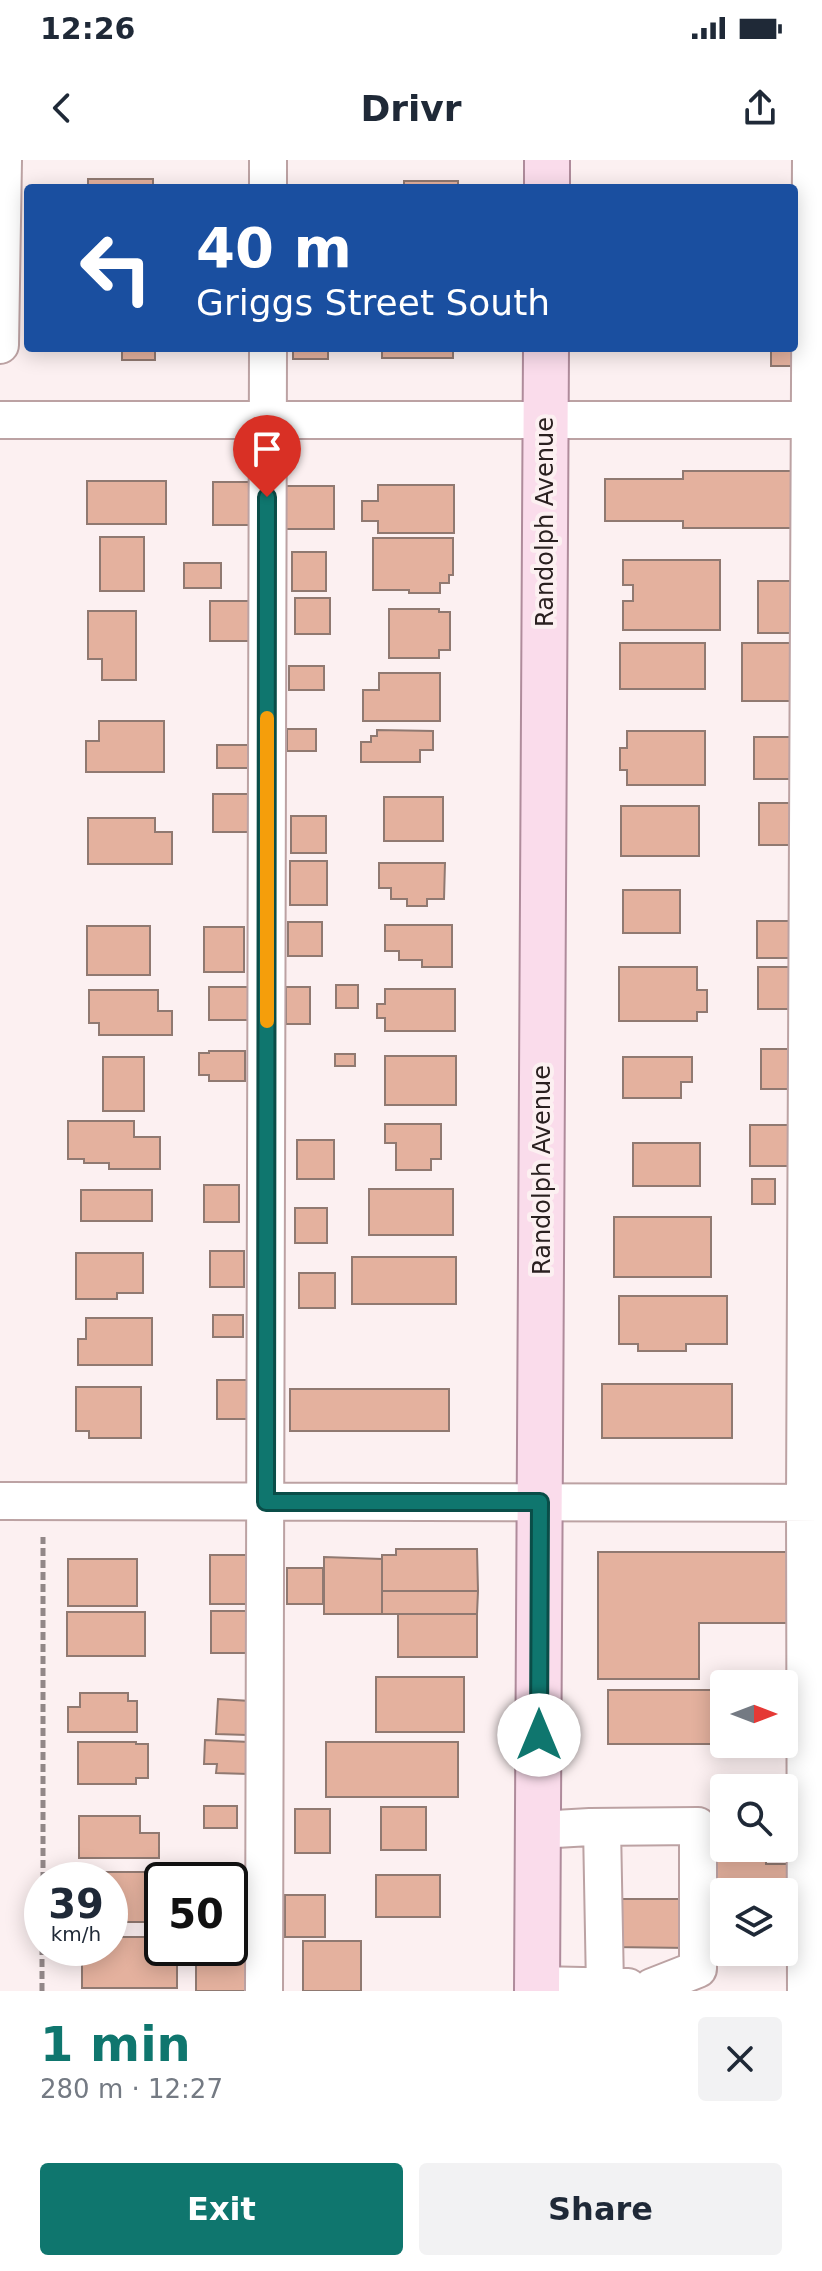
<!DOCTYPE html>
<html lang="en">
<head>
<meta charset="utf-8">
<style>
  :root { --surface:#fff; --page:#f2f2f3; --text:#1f2937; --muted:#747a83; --accent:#0f766e }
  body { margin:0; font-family:"DejaVu Sans",sans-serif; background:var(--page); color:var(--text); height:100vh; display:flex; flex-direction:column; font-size:30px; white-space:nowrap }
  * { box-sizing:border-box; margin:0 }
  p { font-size:26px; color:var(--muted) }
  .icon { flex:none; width:44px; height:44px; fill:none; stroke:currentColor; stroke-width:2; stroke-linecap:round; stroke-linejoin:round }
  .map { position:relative; height:1831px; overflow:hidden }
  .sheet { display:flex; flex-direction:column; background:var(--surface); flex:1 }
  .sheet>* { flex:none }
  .hud { position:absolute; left:24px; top:24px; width:774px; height:168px; border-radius:8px; box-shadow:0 4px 20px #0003; background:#1a4fa0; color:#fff; overflow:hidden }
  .needle { width:52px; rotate:90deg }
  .controls { position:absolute; left:710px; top:1510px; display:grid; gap:16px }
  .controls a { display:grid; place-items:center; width:88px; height:88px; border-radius:8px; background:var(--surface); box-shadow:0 4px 20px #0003; font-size:40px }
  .speed { position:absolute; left:24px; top:1702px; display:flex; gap:16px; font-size:40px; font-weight:700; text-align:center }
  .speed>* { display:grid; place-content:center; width:104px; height:104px; border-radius:50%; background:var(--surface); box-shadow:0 4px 20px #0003; line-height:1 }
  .speed small { font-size:20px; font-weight:400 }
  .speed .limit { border:4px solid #111; border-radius:12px; background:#fff; color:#111 }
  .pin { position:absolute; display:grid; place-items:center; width:68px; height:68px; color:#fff; margin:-82px -34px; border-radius:50% 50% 50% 0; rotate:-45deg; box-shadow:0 0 8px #0007 }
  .pin .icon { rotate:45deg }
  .me { position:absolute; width:88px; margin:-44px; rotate:0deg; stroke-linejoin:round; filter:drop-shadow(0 0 6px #0008) }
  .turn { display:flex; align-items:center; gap:28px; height:168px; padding:0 40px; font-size:36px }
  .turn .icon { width:104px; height:104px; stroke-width:2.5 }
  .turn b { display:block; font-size:56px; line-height:68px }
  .round { display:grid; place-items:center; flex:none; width:84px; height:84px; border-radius:8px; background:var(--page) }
  .headline { display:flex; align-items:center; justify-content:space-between; height:136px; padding:0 40px }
  h1 { font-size:48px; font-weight:800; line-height:60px; color:var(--accent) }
  .action { display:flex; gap:16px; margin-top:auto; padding:16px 40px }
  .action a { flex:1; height:92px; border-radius:8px; background:var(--accent); color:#fff; font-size:32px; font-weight:800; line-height:92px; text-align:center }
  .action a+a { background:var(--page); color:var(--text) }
  .status { display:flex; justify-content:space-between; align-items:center; height:56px; padding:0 40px; background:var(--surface); direction:ltr }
  .status svg { height:22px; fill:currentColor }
  header { display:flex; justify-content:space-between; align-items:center; height:104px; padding:0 40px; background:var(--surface); font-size:36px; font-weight:800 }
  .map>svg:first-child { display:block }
  .building { fill:#e4b19e; stroke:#907971; stroke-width:2 }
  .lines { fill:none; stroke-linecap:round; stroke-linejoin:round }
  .minor-casing { stroke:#bca2a3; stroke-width:40 }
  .major-casing { stroke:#af8b9b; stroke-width:48 }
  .path { stroke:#928788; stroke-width:5; stroke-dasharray:8 4; stroke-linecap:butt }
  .minor { stroke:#fff; stroke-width:36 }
  .major { stroke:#fadceb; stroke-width:44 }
  .route-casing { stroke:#0a4d48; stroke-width:20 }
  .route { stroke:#0f766e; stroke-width:14 }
  .slow { stroke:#f59e0b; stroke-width:14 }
  .labels { text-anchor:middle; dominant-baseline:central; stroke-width:8; stroke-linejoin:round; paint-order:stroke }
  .street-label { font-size:24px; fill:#2a2020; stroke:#fcf0f1 }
</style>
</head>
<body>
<div class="status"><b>12:26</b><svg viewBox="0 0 49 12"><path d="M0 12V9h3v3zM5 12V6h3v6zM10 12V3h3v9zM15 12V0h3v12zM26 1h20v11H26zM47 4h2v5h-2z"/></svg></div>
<header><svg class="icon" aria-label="back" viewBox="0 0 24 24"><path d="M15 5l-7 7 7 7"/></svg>Drivr<svg class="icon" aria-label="share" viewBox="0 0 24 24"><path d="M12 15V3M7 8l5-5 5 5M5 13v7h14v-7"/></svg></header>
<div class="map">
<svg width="822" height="1831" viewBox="0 0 822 1831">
  <rect width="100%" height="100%" fill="#fcf0f1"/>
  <!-- building -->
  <path class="building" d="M 88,19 L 153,19 L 153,28 L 88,28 Z
    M 404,21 L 458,21 L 458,28 L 404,28 Z
    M 635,26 L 692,26 L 692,28 L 635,28 Z
    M 95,188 L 155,188 L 155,200 L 122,200 L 122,188 Z
    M 293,188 L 328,188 L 328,199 L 293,199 Z
    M 382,188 L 453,188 L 453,198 L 382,198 Z
    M 629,188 L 684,188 L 684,190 L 629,190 Z
    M 771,188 L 794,188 L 802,206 L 771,206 Z
    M 683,311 L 801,311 L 801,368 L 683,368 L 683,361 L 605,361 L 605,319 L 683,319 Z
    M 87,321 L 166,321 L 166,364 L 87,364 Z
    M 213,322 L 251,322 L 251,365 L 213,365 Z
    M 378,325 L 454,325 L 454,373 L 378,373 L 378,361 L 362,361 L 362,341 L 378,341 Z
    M 285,326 L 334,326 L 334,369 L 285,369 Z
    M 100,377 L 144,377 L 144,431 L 100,431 Z
    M 373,378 L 453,378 L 453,415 L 449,415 L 449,423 L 440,423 L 440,433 L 409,433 L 409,430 L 373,430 Z
    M 292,392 L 326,392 L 326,431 L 292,431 Z
    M 623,400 L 720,400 L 720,470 L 623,470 L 623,441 L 633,441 L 633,425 L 623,425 Z
    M 184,403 L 221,403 L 221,428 L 184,428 Z
    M 758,421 L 793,421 L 793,473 L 758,473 Z
    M 295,438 L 330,438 L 330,474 L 295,474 Z
    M 210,441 L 253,441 L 253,481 L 210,481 Z
    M 389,449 L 439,449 L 439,452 L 450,452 L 450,490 L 439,490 L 439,498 L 389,498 Z
    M 88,451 L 136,451 L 136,520 L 102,520 L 102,499 L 88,499 Z
    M 620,483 L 705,483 L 705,529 L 620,529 Z
    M 742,483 L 796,483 L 796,541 L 742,541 Z
    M 289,506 L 324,506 L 324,530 L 289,530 Z
    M 379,513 L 440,513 L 440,561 L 363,561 L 363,530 L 379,530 Z
    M 99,561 L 164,561 L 164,612 L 86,612 L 86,581 L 99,581 Z
    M 287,569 L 316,569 L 316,591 L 287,591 Z
    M 377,570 L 433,571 L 433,590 L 420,590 L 420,602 L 361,602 L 361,582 L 371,582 L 371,576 L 377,576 Z
    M 627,571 L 705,571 L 705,625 L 627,625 L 627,610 L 620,610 L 620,588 L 627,588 Z
    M 754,577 L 792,577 L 792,619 L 754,619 Z
    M 217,585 L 248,585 L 248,608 L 217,608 Z
    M 213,634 L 253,634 L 253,672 L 213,672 Z
    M 384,637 L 443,637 L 443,681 L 384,681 Z
    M 759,643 L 799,643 L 799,685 L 759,685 Z
    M 621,646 L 699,646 L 699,696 L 621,696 Z
    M 291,656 L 326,656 L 326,693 L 291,693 Z
    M 88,658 L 155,658 L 155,672 L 172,672 L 172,704 L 88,704 Z
    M 290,701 L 327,701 L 327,745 L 290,745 Z
    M 379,703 L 445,703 L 444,739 L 427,739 L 427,746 L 407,746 L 407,739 L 391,739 L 391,728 L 379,728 Z
    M 623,730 L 680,730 L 680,773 L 623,773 Z
    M 757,761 L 797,761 L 797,798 L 757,798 Z
    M 288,762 L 322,762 L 322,796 L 288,796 Z
    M 385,765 L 452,765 L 452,807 L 422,807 L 422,800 L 399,800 L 399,791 L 385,791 Z
    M 87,766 L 150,766 L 150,815 L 87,815 Z
    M 204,767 L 244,767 L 244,812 L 204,812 Z
    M 619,807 L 697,807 L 697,830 L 707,830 L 707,852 L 697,852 L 697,861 L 619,861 Z
    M 758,807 L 800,807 L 800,849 L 758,849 Z
    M 336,825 L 358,825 L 358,848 L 336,848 Z
    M 209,827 L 249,827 L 249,860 L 209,860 Z
    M 286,827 L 310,827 L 310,864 L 286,864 Z
    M 385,829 L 455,829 L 455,871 L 385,871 L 385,858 L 377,858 L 377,844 L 385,844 Z
    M 89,830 L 158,830 L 158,851 L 172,851 L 172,875 L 99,875 L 99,863 L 89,863 Z
    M 761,889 L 801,889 L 801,929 L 761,929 Z
    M 209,891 L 245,891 L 245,921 L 209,921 L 209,915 L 199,915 L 199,893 L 209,893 Z
    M 335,894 L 355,894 L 355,906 L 335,906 Z
    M 385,896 L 456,896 L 456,945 L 385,945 Z
    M 103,897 L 144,897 L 144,951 L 103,951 Z
    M 623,897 L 692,897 L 692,922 L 681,922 L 681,938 L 623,938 Z
    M 68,961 L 134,961 L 134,977 L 160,977 L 160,1009 L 109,1009 L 109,1003 L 84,1003 L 84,999 L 68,999 Z
    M 385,964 L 441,964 L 441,999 L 431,999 L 431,1010 L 396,1010 L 396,983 L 385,983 Z
    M 750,965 L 790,965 L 790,1006 L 750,1006 Z
    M 297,980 L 334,980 L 334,1019 L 297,1019 Z
    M 633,983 L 700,983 L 700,1026 L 633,1026 Z
    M 752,1019 L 775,1019 L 775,1044 L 752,1044 Z
    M 204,1025 L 239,1025 L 239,1062 L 204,1062 Z
    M 369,1029 L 453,1029 L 453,1075 L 369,1075 Z
    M 81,1030 L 152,1030 L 152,1061 L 81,1061 Z
    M 295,1048 L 327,1048 L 327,1083 L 295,1083 Z
    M 614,1057 L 711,1057 L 711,1117 L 614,1117 Z
    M 210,1091 L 244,1091 L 244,1127 L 210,1127 Z
    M 76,1093 L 143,1093 L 143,1133 L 117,1133 L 117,1139 L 76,1139 Z
    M 352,1097 L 456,1097 L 456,1144 L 352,1144 Z
    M 299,1113 L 335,1113 L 335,1148 L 299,1148 Z
    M 619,1136 L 727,1136 L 727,1184 L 686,1184 L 686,1191 L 638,1191 L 638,1184 L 619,1184 Z
    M 213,1155 L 243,1155 L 243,1177 L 213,1177 Z
    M 86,1158 L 152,1158 L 152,1205 L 78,1205 L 78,1179 L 86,1179 Z
    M 217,1220 L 249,1220 L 249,1259 L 217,1259 Z
    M 602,1224 L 732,1224 L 732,1278 L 602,1278 Z
    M 76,1227 L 141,1227 L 141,1278 L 89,1278 L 89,1271 L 76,1271 Z
    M 290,1229 L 449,1229 L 449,1271 L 290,1271 Z
    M 396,1389 L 477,1389 L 478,1431 L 382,1431 L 382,1395 L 396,1395 Z
    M 598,1392 L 795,1392 L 795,1463 L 699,1463 L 699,1519 L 598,1519 Z
    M 210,1395 L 251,1395 L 251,1444 L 210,1444 Z
    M 324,1397 L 382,1399 L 382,1454 L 324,1454 Z
    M 68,1399 L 137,1399 L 137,1446 L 68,1446 Z
    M 287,1408 L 323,1408 L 323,1444 L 287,1444 Z
    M 382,1431 L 478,1431 L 477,1454 L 382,1454 Z
    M 211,1451 L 251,1451 L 251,1493 L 211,1493 Z
    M 67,1452 L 145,1452 L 145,1496 L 67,1496 Z
    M 398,1454 L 477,1454 L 477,1497 L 398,1497 Z
    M 376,1517 L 464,1517 L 464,1572 L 376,1572 Z
    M 608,1530 L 724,1530 L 724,1584 L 752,1584 L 608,1584 Z
    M 80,1533 L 128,1533 L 128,1541 L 137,1541 L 137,1572 L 68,1572 L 68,1547 L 80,1547 Z
    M 218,1539 L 250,1541 L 247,1575 L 216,1574 Z
    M 205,1580 L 249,1582 L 248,1614 L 216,1613 L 217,1604 L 204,1604 Z
    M 78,1582 L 136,1582 L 136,1584 L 148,1584 L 148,1618 L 136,1618 L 136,1624 L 78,1624 Z
    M 326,1582 L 458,1582 L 458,1637 L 326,1637 Z
    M 204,1646 L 237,1646 L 237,1668 L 204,1668 Z
    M 381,1647 L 426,1647 L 426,1690 L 381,1690 Z
    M 295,1649 L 330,1649 L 330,1693 L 295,1693 Z
    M 713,1655 L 724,1655 L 724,1688 L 766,1688 L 766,1704 L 794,1704 L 794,1777 L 784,1777 L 784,1732 L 724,1732 L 724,1791 L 711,1791 Z
    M 79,1656 L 140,1656 L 140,1673 L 159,1673 L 159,1698 L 79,1698 Z
    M 78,1712 L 157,1712 L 157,1762 L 124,1762 L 124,1767 L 110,1767 L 110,1720 L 78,1720 Z
    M 376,1715 L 440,1715 L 440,1757 L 376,1757 Z
    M 206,1716 L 238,1716 L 238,1750 L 230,1750 L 230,1720 L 206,1720 Z
    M 285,1735 L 325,1735 L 325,1777 L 285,1777 Z
    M 613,1739 L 686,1739 L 688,1788 L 613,1787 Z
    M 110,1777 L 158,1777 L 158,1788 L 177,1788 L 177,1828 L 82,1828 L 82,1799 L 93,1799 L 93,1788 L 110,1788 Z
    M 303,1781 L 361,1781 L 361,1831 L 303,1831 Z
    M 196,1799 L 247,1799 L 247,1831 L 196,1831 Z"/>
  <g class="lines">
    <defs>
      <path id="minor" d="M 268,28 L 268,0
        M 0,185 L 3,0
        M 0,260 L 822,260
        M 0,1341 L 822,1343
        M 602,1667 L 605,1827
        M 538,1670 L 590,1667 L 698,1666 L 698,1809 L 652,1827
        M 537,1825 L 628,1827
        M 264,1831 L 268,188
        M 806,1831 L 805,1343 L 811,0"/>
      <path id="major" d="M 547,28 L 547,0
        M 537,1831 L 546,188"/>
    </defs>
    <!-- minor casing -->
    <use href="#minor" class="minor-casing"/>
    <!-- major casing -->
    <use href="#major" class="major-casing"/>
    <!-- path -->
    <path class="path" d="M 43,1720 L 43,1377
      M 42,1831 L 42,1788"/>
    <!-- minor -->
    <use href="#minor" class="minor"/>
    <!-- major -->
    <use href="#major" class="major"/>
  </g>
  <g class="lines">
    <defs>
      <path id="route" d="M 267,337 L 266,1342 L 540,1342 L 539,1575"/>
    </defs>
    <!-- route casing -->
    <use href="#route" class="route-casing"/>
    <!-- route -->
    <use href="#route" class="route"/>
    <!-- slow -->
    <path class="slow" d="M 267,861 L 267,558"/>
  </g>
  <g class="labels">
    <!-- street labels -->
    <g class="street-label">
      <text transform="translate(545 362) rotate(-90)">Randolph Avenue</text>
      <text transform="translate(542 1010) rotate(-90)">Randolph Avenue</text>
    </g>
  </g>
</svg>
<div class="controls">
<a><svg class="needle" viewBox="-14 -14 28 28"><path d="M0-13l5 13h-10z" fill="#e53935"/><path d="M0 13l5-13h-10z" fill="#747a83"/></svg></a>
<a><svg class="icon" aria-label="search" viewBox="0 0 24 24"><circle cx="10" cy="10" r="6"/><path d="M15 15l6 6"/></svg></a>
<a><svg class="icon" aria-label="layers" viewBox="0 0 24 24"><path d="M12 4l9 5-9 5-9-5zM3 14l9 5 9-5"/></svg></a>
</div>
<div class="speed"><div>39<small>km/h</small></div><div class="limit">50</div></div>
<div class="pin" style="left:267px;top:337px;background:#d93025"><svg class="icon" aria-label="arrive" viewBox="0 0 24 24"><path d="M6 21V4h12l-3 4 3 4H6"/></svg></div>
<svg class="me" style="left:539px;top:1575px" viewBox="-20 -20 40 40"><circle r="19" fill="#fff"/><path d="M0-13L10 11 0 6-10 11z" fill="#0f766e"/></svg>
<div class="hud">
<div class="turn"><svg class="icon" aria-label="left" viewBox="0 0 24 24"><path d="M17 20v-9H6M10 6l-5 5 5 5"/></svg><div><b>40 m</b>Griggs Street South</div></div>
</div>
</div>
<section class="sheet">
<div class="headline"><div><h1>1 min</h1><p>280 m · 12:27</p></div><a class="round"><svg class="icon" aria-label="close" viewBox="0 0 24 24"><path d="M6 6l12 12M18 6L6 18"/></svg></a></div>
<div class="action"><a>Exit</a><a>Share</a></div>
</section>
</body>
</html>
